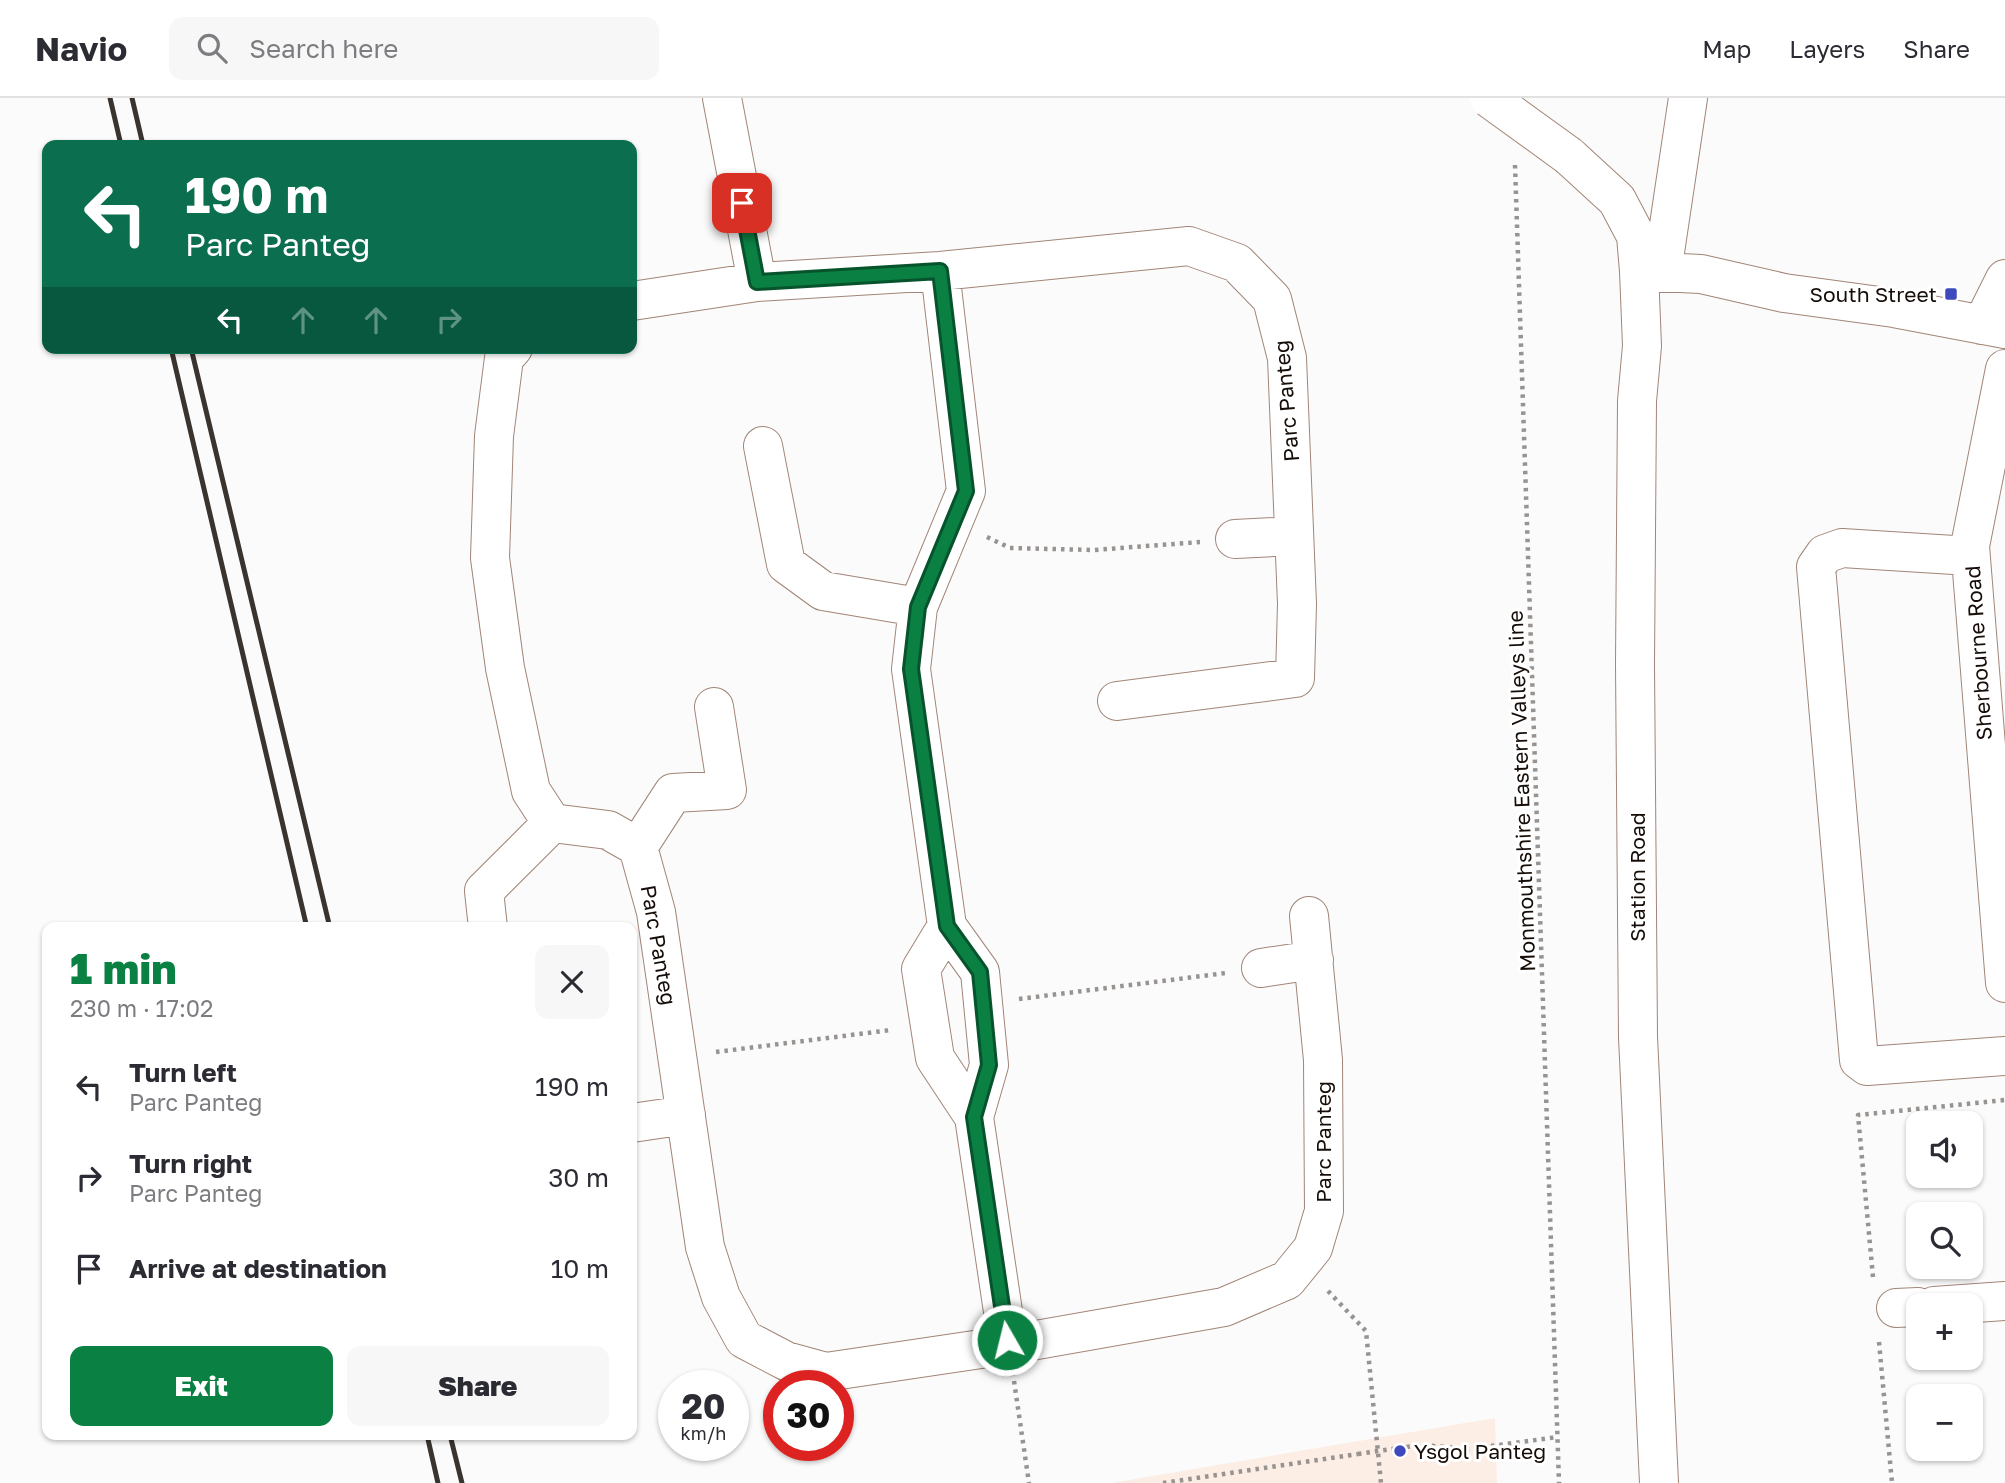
<!DOCTYPE html>
<html lang="en">
<head>
<meta charset="utf-8">
<style>
  :root { --surface:#fff; --page:#f7f7f7; --text:#2b2b33; --muted:#7c7c81; --line:#e1e1e2; --accent:#0b8043 }
  body { margin:0; font-family:"Golos Text",sans-serif; background:var(--page); color:var(--text); height:100vh; display:flex; flex-direction:column; font-size:26px; white-space:nowrap }
  * { box-sizing:border-box; margin:0 }
  p { font-size:23px; color:var(--muted) }
  .icon { flex:none; width:38px; height:38px; fill:none; stroke:currentColor; stroke-width:2; stroke-linecap:round; stroke-linejoin:round }
  .map { position:relative; flex:1; overflow:hidden }
  .side { position:absolute; left:42px; top:824px; width:595px; height:518px; display:flex; flex-direction:column; background:var(--surface); border-radius:14px; box-shadow:0 2px 5px #0004 }
  .side>* { flex:none }
  .banner { position:absolute; left:42px; top:42px; width:595px; height:214px; border-radius:14px; box-shadow:0 2px 5px #0004; background:#0b6e4f; color:#fff; overflow:hidden }
  .fabs { position:absolute; left:1906px; top:1013px; display:grid; gap:14px }
  .fabs a { display:grid; place-items:center; width:77px; height:77px; border-radius:14px; background:var(--surface); box-shadow:0 2px 5px #0004; font-size:35px }
  .speed { position:absolute; left:658px; top:1272px; display:flex; gap:14px; font-size:35px; font-weight:700; text-align:center }
  .speed>* { display:grid; place-content:center; width:91px; height:91px; border-radius:50%; background:var(--surface); box-shadow:0 2px 5px #0004; line-height:1 }
  .speed small { font-size:18px; font-weight:400 }
  .speed .limit { border:10px solid #d22; background:#fff; color:#111 }
  .pin { position:absolute; display:grid; place-items:center; width:60px; height:60px; color:#fff; margin:-30px; border-radius:14px; box-shadow:0 4px 10px #0006 }
  .me { position:absolute; width:77px; margin:-38px; rotate:352deg; stroke-linejoin:round; filter:drop-shadow(0 0 5px #0008) }
  .turn { display:flex; align-items:center; gap:24px; height:147px; padding:0 28px; font-size:32px }
  .turn .icon { width:91px; height:91px; stroke-width:2.5 }
  .turn b { display:block; font-size:49px; line-height:60px }
  .lanes { display:flex; align-items:center; height:66px; padding:0 28px; background:#0003; justify-content:center; gap:35px; direction:ltr }
  .lanes .off { opacity:.35 }
  .round { display:grid; place-items:center; flex:none; width:74px; height:74px; border-radius:14px; background:var(--page) }
  .head { display:flex; align-items:center; justify-content:space-between; height:119px; padding:0 28px }
  h1 { font-size:42px; font-weight:800; line-height:52px; color:var(--accent) }
  .button { display:flex; gap:14px; margin-top:auto; padding:14px 28px }
  .button a { flex:1; height:80px; border-radius:14px; background:var(--accent); color:#fff; font-size:28px; font-weight:800; line-height:80px; text-align:center }
  .button a+a { background:var(--page); color:var(--text) }
  ul { padding:0; list-style:none }
  li { display:flex; align-items:center; gap:21px; height:91px; padding:0 28px }
  li div { flex:1 }
  li b { display:block; font-size:26px }
  li em { font-style:normal }
  header { display:flex; align-items:center; gap:42px; box-sizing:border-box; height:98px; padding:0 35px; background:var(--surface); border-bottom:2px solid var(--line) }
  header strong { font-size:33px }
  nav { display:flex; gap:38px; margin-inline-start:auto; font-size:24px }
  .search { width:490px; height:63px; background:var(--page); display:flex; align-items:center; gap:18px; box-sizing:border-box; padding:0 24px; border-radius:14px; color:var(--muted); font-size:26px }
  .map>svg:first-child { display:block }
  .built { fill:#fcede5 }
  .lines { fill:none; stroke-linecap:round; stroke-linejoin:round }
  .minor-casing { stroke:#a18577; stroke-width:40 }
  .path { stroke:#979391; stroke-width:4.5; stroke-dasharray:3.5 5; stroke-linecap:butt }
  .minor { stroke:#fff; stroke-width:38 }
  .rail { stroke:#3a332e; stroke-width:5 }
  .minor-bridge-casing { stroke:#a18577; stroke-width:40; stroke-linecap:butt }
  .path-bridge { stroke:#979391; stroke-width:4.5; stroke-dasharray:3.5 5; stroke-linecap:butt }
  .minor-bridge { stroke:#fff; stroke-width:38 }
  .route-casing { stroke:#07532c; stroke-width:18 }
  .route { stroke:#0b8043; stroke-width:12 }
  .poi-dot { fill:#3e49bd; stroke:#fff; stroke-width:2.5 }
  .labels { text-anchor:middle; dominant-baseline:central; stroke-width:6; stroke-linejoin:round; paint-order:stroke }
  .poi-label { font-size:21px; fill:#160d08; stroke:#fff; text-anchor:end }
  .street-label { font-size:21px; fill:#160d08; stroke:#fff }
</style>
</head>
<body>
<header>
<strong>Navio</strong>
<div class="search"><svg class="icon" aria-label="search" viewBox="0 0 24 24"><circle cx="10" cy="10" r="6"/><path d="M15 15l6 6"/></svg>Search here</div>
<nav><a>Map</a><a>Layers</a><a>Share</a></nav>
</header>
<div class="map">
<svg width="2005" height="1385" viewBox="0 0 2005 1385">
  <rect width="100%" height="100%" fill="#fbfbfb"/>
  <!-- built -->
  <path class="built" d="M 1495,1320 L 1497,1385 L 1111,1385 Z"/>
  <g class="lines">
    <defs>
      <path id="minor" d="M 722,0 L 757,184
        M 1569,58 L 1617,102 L 1636,138 L 1639,173 L 1642,248 L 1637,303 L 1635,566 L 1638,939 L 1659,1385
        M 940,173 L 966,393 L 918,509 L 911,571 L 947,828 L 980,874 L 989,967 L 974,1019 L 1008,1247
        M 1639,173 L 1701,176 L 1784,195 L 1894,210 L 2005,231
        M 1662,174 L 1688,0
        M 632,203 L 757,184 L 940,173 L 1189,148 L 1237,165 L 1272,201 L 1287,260 L 1297,506 L 1295,580 L 1117,603
        M 1982,227 L 2005,181
        M 513,250 L 504,260 L 494,338 L 490,460 L 505,570 L 531,693 L 552,725 L 608,732 L 638,749 L 656,814 L 705,1149 L 721,1199 L 744,1241 L 786,1263 L 826,1274 L 1008,1247 L 1224,1209 L 1287,1182 L 1313,1150 L 1324,1113 L 1323,962 L 1309,818
        M 2005,271 L 1970,448 L 2005,885
        M 763,348 L 786,466 L 823,493 L 918,509
        M 1235,441 L 1294,438
        M 1970,458 L 1842,450 L 1825,456 L 1816,469 L 1859,962 L 1867,968 L 2005,958
        M 638,749 L 673,695 L 727,692 L 714,609
        M 947,828 L 921,871 L 935,960 L 974,1019
        M 488,830 L 484,793 L 552,725
        M 1261,870 L 1314,862
        M 632,1025 L 686,1017
        M 1934,1208 L 2005,1203
        M 1896,1210 L 1918,1209"/>
    </defs>
    <!-- minor casing -->
    <use href="#minor" class="minor-casing"/>
    <!-- path -->
    <path class="path" d="M 1515,67 L 1559,1385
      M 987,439 L 1010,450 L 1094,452 L 1200,444
      M 1019,901 L 1226,875
      M 716,954 L 891,932
      M 1873,1179 L 1858,1017 L 2005,1002
      M 1328,1193 L 1366,1233 L 1381,1385
      M 1879,1244 L 1892,1385
      M 1014,1283 L 1029,1385
      M 1398,1350 L 1422,1347 L 1469,1351 L 1558,1339
      M 1163,1385 L 1358,1356"/>
    <!-- minor -->
    <use href="#minor" class="minor"/>
    <!-- rail -->
    <path class="rail" d="M 110,0 L 121,47
      M 132,0 L 143,47
      M 171,250 L 307,830
      M 191,250 L 330,830
      M 427,1337 L 438,1385
      M 450,1337 L 462,1385"/>
    <defs>
      <path id="minor-bridge" d="M 1489,0 L 1569,58"/>
    </defs>
    <!-- minor-bridge casing -->
    <use href="#minor-bridge" class="minor-bridge-casing"/>
    <!-- path-bridge -->
    <path class="path-bridge" d="M 1008,1242 L 1013,1278
      M 1358,1356 L 1398,1350"/>
    <!-- minor-bridge -->
    <use href="#minor-bridge" class="minor-bridge"/>
  </g>
  <g class="lines">
    <defs>
      <path id="route" d="M 742,105 L 757,184 L 940,173 L 966,393 L 918,509 L 911,571 L 947,828 L 980,874 L 989,967 L 974,1019 L 1007,1242"/>
    </defs>
    <!-- route casing -->
    <use href="#route" class="route-casing"/>
    <!-- route -->
    <use href="#route" class="route"/>
  </g>
  <!-- markers -->
  <g class="poi-dot">
    <rect x="1944" y="189" width="14" height="14" rx="3.5"/>
    <circle cx="1400" cy="1353" r="7"/>
  </g>
  <g class="labels">
    <!-- poi labels -->
    <g class="poi-label">
      <text x="1937" y="196">South Street</text>
      <text x="1414" y="1353" text-anchor="start">Ysgol Panteg</text>
    </g>
    <!-- street labels -->
    <g class="street-label">
      <text transform="translate(1286 303) rotate(-95)">Parc Panteg</text>
      <text transform="translate(1978 555) rotate(-94)">Sherbourne Road</text>
      <text transform="translate(1521 693) rotate(-92)">Monmouthshire Eastern Valleys line</text>
      <text transform="translate(1637 779) rotate(-90)">Station Road</text>
      <text transform="translate(659 847) rotate(80)">Parc Panteg</text>
      <text transform="translate(1323 1044) rotate(-90)">Parc Panteg</text>
    </g>
  </g>
</svg>
<div class="fabs">
<a><svg class="icon" aria-label="sound" viewBox="0 0 24 24"><path d="M4 9h4l5-4v14l-5-4H4zM17 9q2 3 0 6"/></svg></a>
<a><svg class="icon" aria-label="search" viewBox="0 0 24 24"><circle cx="10" cy="10" r="6"/><path d="M15 15l6 6"/></svg></a>
<a>+</a>
<a>−</a>
</div>
<div class="speed"><div>20<small>km/h</small></div><div class="limit">30</div></div>
<div class="pin" style="left:742px;top:105px;background:#d93025"><svg class="icon" aria-label="arrive" viewBox="0 0 24 24"><path d="M6 21V4h12l-3 4 3 4H6"/></svg></div>
<svg class="me" style="left:1007px;top:1242px" viewBox="-20 -20 40 40"><circle r="17" fill="#0b8043" stroke="#fff" stroke-width="3"/><path d="M0-11L8 9 0 5-8 9z" fill="#fff"/></svg>
<div class="banner">
<div class="turn"><svg class="icon" aria-label="left" viewBox="0 0 24 24"><path d="M17 20v-9H6M10 6l-5 5 5 5"/></svg><div><b>190 m</b>Parc Panteg</div></div>
<div class="lanes"><svg class="icon" aria-label="left" viewBox="0 0 24 24"><path d="M17 20v-9H6M10 6l-5 5 5 5"/></svg><svg class="icon off" aria-label="ahead" viewBox="0 0 24 24"><path d="M12 20V5M6 11l6-6 6 6"/></svg><svg class="icon off" aria-label="ahead" viewBox="0 0 24 24"><path d="M12 20V5M6 11l6-6 6 6"/></svg><svg class="icon off" aria-label="right" viewBox="0 0 24 24"><path d="M7 20v-9h11M14 6l5 5-5 5"/></svg></div>
</div>
<section class="side">
<div class="head"><div><h1>1 min</h1><p>230 m · 17:02</p></div><a class="round"><svg class="icon" aria-label="close" viewBox="0 0 24 24"><path d="M6 6l12 12M18 6L6 18"/></svg></a></div>
<ul>
<li><svg class="icon" aria-label="left" viewBox="0 0 24 24"><path d="M17 20v-9H6M10 6l-5 5 5 5"/></svg><div><b>Turn left</b><p>Parc Panteg</p></div><em>190 m</em></li>
<li><svg class="icon" aria-label="right" viewBox="0 0 24 24"><path d="M7 20v-9h11M14 6l5 5-5 5"/></svg><div><b>Turn right</b><p>Parc Panteg</p></div><em>30 m</em></li>
<li><svg class="icon" aria-label="arrive" viewBox="0 0 24 24"><path d="M6 21V4h12l-3 4 3 4H6"/></svg><div><b>Arrive at destination</b></div><em>10 m</em></li>
</ul>
<div class="button"><a>Exit</a><a>Share</a></div>
</section>
</div>
</body>
</html>
